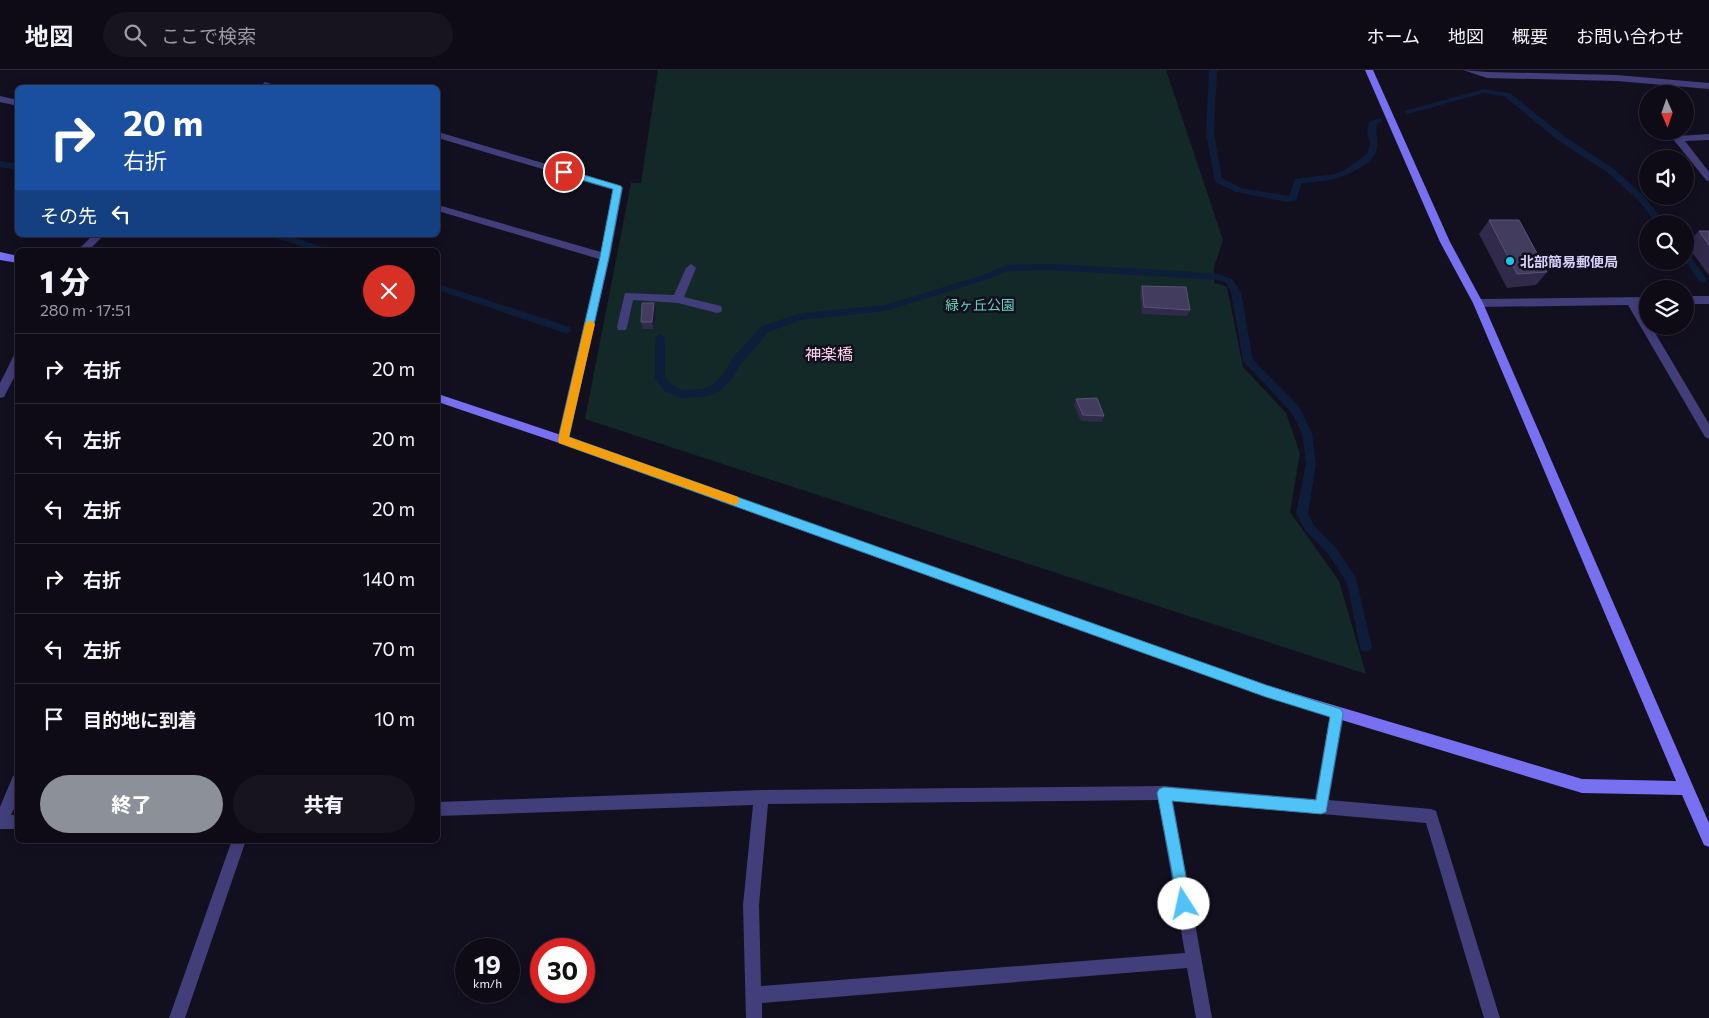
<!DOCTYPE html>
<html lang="ja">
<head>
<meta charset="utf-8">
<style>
  :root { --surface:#0e0b17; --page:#171420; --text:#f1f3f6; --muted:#9b9ba1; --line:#2e2b36; --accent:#8c9099 }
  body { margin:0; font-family:Commissioner,"Noto Sans JP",sans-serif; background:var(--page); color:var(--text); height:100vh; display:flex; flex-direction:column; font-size:19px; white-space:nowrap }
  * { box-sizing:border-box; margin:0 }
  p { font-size:16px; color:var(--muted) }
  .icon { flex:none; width:28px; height:28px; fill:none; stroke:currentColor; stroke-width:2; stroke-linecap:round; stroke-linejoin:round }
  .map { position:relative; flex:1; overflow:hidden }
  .drawer { position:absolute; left:15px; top:178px; width:425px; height:595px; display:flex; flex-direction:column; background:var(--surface); border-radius:8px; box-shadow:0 2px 12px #0003,0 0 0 1px var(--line) }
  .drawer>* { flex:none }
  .top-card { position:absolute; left:15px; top:15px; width:425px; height:152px; border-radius:8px; box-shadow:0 2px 12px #0003,0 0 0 1px var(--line); background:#1a4fa0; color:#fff; overflow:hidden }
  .needle { width:32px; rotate:178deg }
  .tools { position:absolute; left:1639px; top:15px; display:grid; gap:10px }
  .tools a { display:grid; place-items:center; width:55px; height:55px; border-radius:50%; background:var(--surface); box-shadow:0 2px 12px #0003,0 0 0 1px var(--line); font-size:25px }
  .speed { position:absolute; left:455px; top:868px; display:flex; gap:10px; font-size:25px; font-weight:700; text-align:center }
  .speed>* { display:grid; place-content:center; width:65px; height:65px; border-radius:50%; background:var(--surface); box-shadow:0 2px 12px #0003,0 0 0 1px var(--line); line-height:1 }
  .speed small { font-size:12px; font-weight:400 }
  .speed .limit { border:8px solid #d22; background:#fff; color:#111 }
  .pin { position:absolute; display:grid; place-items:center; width:42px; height:42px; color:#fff; margin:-21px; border:2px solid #fff; border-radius:50%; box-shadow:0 1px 5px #0007 }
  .me { position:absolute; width:55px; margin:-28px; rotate:350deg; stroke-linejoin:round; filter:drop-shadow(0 0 4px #0008) }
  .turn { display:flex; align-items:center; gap:18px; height:105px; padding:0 25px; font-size:22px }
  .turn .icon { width:65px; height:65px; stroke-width:2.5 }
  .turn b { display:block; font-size:35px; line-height:42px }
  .then { display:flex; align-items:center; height:48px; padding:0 25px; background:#0003; gap:10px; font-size:19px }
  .round { display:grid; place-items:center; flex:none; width:52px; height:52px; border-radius:26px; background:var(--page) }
  .summary { display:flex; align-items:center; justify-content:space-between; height:85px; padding:0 25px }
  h1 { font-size:30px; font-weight:800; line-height:38px }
  .primary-button { display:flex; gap:10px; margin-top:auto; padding:10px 25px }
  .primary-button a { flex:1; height:58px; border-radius:30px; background:var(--accent); color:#fff; font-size:20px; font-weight:800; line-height:58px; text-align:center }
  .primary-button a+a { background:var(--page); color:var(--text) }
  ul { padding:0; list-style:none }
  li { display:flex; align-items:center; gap:15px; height:70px; padding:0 25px; border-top:1px solid var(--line) }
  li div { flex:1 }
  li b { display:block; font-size:19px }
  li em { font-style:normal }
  header { display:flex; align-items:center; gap:30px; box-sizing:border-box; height:70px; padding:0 25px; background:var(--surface); border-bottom:1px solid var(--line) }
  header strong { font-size:24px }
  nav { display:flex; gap:28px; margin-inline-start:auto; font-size:18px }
  .search { width:350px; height:45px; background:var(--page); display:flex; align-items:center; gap:12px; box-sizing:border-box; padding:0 18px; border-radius:28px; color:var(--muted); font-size:19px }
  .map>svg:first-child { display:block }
  .green { fill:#122928 }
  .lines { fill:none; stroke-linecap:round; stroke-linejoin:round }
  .stream { fill:#0e1d39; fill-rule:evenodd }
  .street { fill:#423e7a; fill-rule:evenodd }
  .secondary { fill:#7771f2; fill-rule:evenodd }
  .wall { fill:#312a4b }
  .shaded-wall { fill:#1d1732 }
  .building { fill:#423c5e; stroke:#5a5377 }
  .route { fill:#4fc3f7; stroke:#337fa1 }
  .slow { fill:#f59e0b }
  .poi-dot { fill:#15cae3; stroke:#120f1f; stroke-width:2 }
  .labels { text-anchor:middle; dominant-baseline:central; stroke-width:5; stroke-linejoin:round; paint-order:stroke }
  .poi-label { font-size:14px; font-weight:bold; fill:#d7d1fb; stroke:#120f1f; text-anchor:start }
  .park-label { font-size:14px; fill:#64d3ba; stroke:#120f1f }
  .quarter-label { font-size:16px; fill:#fbd3eb; stroke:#120f1f }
</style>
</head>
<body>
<header>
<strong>地図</strong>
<div class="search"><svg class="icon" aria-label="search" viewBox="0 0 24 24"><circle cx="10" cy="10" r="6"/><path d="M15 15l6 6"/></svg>ここで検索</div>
<nav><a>ホーム</a><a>地図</a><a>概要</a><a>お問い合わせ</a></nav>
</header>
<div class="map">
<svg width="1709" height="948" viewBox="0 0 1709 948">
  <rect width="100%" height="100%" fill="#120f1f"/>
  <!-- green -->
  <path class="green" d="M 658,0 L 1166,0 L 1223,170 L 1214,197 L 1214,213 L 1227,217 L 1243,297 L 1286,343 L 1300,383 L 1290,442 L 1339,511 L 1366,604 L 585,349 L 631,113 L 641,113 Z"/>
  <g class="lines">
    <!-- stream -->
    <path class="stream" d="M 1209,0 L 1217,0 L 1214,63 L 1222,108 L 1241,118 L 1289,126 L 1295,109 L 1335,104 L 1345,100 L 1367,84 L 1370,73 L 1367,63 L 1369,52 L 1379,48 L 1383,51 L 1377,54 C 1375,65 1380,74 1375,84 C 1373,89 1368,92 1364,95 C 1342,110 1327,111 1302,113 L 1297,128 L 1296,130 L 1287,132 L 1236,122 L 1215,112 L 1206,63 Z
      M 1484,19 L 1510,23 L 1565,67 L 1613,98 L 1643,125 L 1666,154 L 1657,154 L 1637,129 L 1607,102 L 1559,71 L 1505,27 L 1484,23 L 1408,44 L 1404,41 Z
      M 0,91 L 18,94 L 18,100 L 0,97 Z
      M 271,165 L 286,165 L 326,178 L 328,180 L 313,180 L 273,167 Z
      M 1685,182 L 1688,183 L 1706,208 L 1706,212 L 1700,212 L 1685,191 Z
      M 1051,194 L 1182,201 L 1218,204 L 1232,209 L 1241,222 L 1253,290 L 1299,336 L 1312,363 L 1316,394 L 1308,443 L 1313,454 L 1337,479 L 1356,508 L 1372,577 L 1370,581 L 1366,582 L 1362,581 L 1360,577 L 1347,513 L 1329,485 L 1305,460 L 1296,443 L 1306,394 L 1302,363 L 1291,342 L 1243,291 L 1231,222 L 1226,213 L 1217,210 L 1051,200 L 1008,201 L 989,209 L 885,241 L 801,250 L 768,262 L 740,295 L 732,309 L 721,320 L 704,327 L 680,328 L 664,321 L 655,308 L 655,268 L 660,264 L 665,268 L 665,307 L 672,315 L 681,320 L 703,319 L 713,314 L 724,303 L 732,289 L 762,256 L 801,243 L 885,235 L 983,205 L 1007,195 Z
      M 438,214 L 570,257 L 572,260 L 567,264 L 438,220 Z"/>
    <!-- street -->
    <path class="street" d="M 1463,0 L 1487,2 L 1617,5 L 1709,13 L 1709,19 L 1617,11 L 1487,8 Z
      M 265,12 L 278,16 L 279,18 L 258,18 Z
      M 0,26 L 18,30 L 18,36 L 0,32 Z
      M 438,62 L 621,116 L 623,118 L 610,187 L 567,373 L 559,373 L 557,370 L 599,189 L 438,141 L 438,135 L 601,182 L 613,120 L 438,68 Z
      M 1709,64 L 1709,70 L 1685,71 L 1709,102 L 1709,111 L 1706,110 L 1673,69 L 1678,66 Z
      M 93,165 L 104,165 L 89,180 L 78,180 Z
      M 691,194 L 696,198 L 684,227 L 721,236 L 722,239 L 721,242 L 717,243 L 678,233 L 633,230 L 627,257 L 626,260 L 618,260 L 617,257 L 625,223 L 674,225 L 686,198 Z
      M 1685,226 L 1709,226 L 1709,234 L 1685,234 Z
      M 1648,227 L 1648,235 L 1639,235 L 1648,250 L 1648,256 L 1651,256 L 1709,354 L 1709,369 L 1705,367 L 1628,235 L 1478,237 L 1473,233 L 1478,229 Z
      M 18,284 L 18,300 L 4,327 L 0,328 L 0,313 L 14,285 Z
      M 1337,637 L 1342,639 L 1344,644 L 1329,730 L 1431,739 L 1436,741 L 1500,948 L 1484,948 L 1426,753 L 1173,731 L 1212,948 L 1196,948 L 1187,898 L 762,933 L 762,948 L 746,948 L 743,835 L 753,735 L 438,746 L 438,732 L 761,720 L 1164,716 L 1315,729 L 1330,644 L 1332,639 ZM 1158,730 L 1185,883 L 761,916 L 759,835 L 768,734 Z
      M 18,704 L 18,730 L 11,745 L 18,745 L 18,759 L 0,759 L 0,737 L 13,706 Z
      M 232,770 L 246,770 L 185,948 L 169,948 Z"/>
    <!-- secondary -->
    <path class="secondary" d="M 1365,0 L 1373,0 L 1450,172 L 1483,233 L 1709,753 L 1709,777 L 1704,775 L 1682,725 L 1582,723 L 1266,627 L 559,373 L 438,332 L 438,324 L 567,367 L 1266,615 L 1582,709 L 1676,711 L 1473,233 L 1440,172 Z
      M 0,182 L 18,186 L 18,193 L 0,190 Z"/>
  </g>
  <!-- wall -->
  <path class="wall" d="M 1489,150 L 1547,202 L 1536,215 L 1507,218 L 1479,164 Z
    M 1699,161 L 1709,161 L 1709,204 L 1708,204 L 1686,174 Z
    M 1142,216 L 1190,240 L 1187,246 L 1142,244 L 1140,223 Z
    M 656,240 L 654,259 L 643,259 L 641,252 Z
    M 1076,329 L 1104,346 L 1102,352 L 1081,351 L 1074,335 Z"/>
  <!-- shaded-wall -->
  <path class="shaded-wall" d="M 654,233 L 656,240 L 654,259 L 652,252 Z"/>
  <!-- building -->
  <path class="building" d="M 1489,150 L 1519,150 L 1547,202 L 1517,204 Z
    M 1699,161 L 1709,161 L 1709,175 Z
    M 1142,216 L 1186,217 L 1190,240 L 1144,237 Z
    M 642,233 L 654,233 L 652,252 L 641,252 Z
    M 1097,328 L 1104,346 L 1083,345 L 1076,329 Z"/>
  <!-- route -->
  <path class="route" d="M 564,99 L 621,116 L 622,118 L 609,187 L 569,367 L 1266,615 L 1341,639 L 1343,644 L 1326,742 L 1321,744 L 1172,731 L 1191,834 L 1189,839 L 1184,841 L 1179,839 L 1157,723 L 1159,719 L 1164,717 L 1316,730 L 1330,647 L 1266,627 L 559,373 L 558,370 L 600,187 L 613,119 L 561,104 L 559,102 Z"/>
  <!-- slow -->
  <path class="slow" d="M 590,250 L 595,254 L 569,367 L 738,427 L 739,431 L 738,434 L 734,435 L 559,373 L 558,370 L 585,254 Z"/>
  <!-- markers -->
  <circle class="poi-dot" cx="1510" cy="191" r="5"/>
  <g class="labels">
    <!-- poi labels -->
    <g class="poi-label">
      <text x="1520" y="191">北部簡易郵便局</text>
    </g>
    <!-- park labels -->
    <g class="park-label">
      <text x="980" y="234">緑ヶ丘公園</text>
    </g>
    <!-- quarter labels -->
    <g class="quarter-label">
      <text x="829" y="283">神楽橋</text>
    </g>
  </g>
</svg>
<div class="tools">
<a><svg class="needle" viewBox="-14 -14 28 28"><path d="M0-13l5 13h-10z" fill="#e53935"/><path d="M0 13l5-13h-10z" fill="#9b9ba1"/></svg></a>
<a><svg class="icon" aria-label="sound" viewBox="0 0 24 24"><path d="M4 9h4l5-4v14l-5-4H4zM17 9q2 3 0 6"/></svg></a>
<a><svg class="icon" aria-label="search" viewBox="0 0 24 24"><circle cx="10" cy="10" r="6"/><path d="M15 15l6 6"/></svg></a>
<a><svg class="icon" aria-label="layers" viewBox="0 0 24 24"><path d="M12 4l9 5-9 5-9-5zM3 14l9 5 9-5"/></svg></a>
</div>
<div class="speed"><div>19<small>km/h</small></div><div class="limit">30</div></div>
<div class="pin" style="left:564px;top:102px;background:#d93025"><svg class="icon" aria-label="arrive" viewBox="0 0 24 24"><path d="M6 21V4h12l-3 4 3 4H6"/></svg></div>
<svg class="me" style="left:1184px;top:834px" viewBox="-20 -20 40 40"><circle r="19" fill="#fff"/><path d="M0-13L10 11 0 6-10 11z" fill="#4fc3f7"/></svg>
<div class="top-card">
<div class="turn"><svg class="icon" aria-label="right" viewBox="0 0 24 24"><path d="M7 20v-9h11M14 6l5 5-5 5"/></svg><div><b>20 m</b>右折</div></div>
<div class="then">その先<svg class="icon" aria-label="left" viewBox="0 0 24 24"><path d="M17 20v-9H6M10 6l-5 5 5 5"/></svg></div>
</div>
<section class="drawer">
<div class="summary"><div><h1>1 分</h1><p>280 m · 17:51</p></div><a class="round" style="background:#d93025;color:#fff"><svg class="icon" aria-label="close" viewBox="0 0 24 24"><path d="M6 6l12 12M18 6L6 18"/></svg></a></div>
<ul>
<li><svg class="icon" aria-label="right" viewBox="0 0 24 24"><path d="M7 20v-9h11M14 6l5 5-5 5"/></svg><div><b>右折</b></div><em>20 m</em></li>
<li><svg class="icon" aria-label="left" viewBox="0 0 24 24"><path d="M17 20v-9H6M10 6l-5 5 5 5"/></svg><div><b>左折</b></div><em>20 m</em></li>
<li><svg class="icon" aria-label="left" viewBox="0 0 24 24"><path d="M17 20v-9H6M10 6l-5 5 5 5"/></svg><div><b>左折</b></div><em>20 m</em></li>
<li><svg class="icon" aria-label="right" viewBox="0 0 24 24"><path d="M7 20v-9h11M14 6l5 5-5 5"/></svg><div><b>右折</b></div><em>140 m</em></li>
<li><svg class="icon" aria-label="left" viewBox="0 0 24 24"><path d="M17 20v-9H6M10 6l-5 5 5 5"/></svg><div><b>左折</b></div><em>70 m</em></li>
<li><svg class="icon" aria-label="arrive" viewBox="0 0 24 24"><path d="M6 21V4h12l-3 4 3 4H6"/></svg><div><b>目的地に到着</b></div><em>10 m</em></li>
</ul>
<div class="primary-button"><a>終了</a><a>共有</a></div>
</section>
</div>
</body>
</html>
